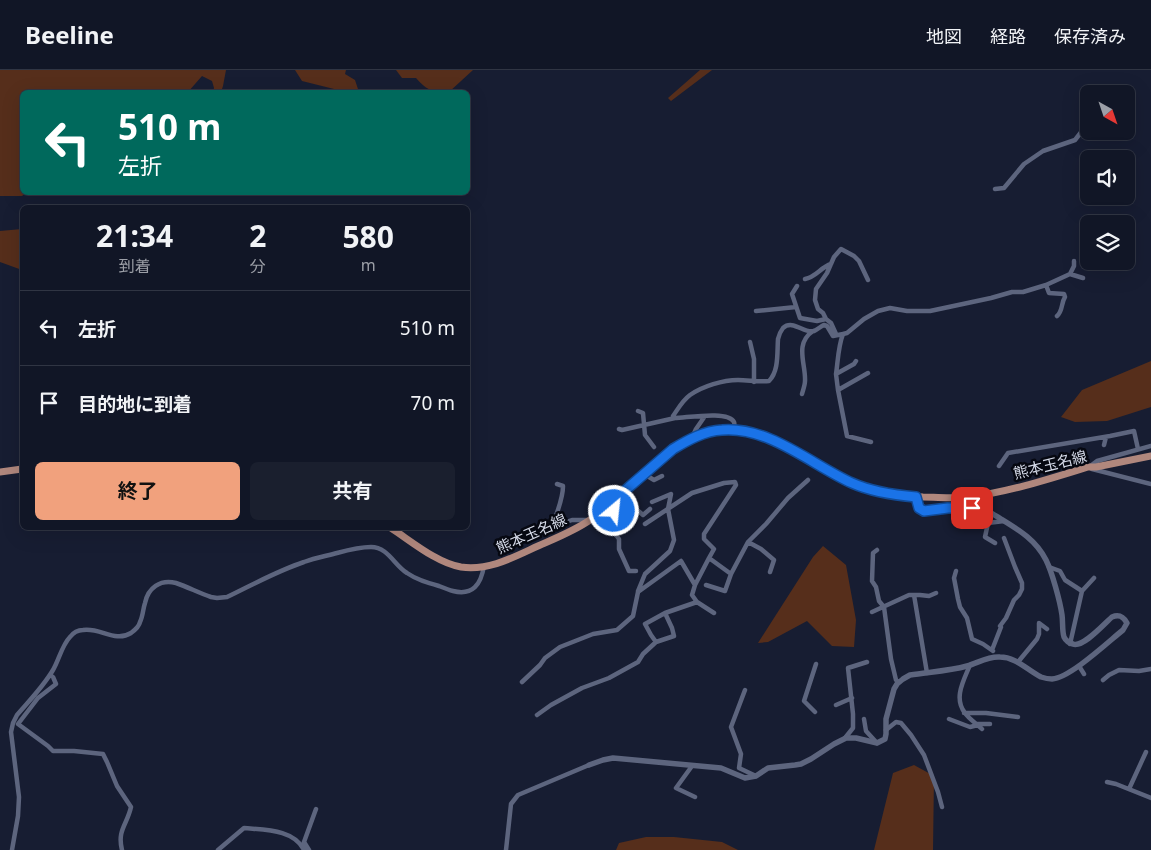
<!DOCTYPE html>
<html lang="ja">
<head>
<meta charset="utf-8">
<style>
  :root { --surface:#111626; --page:#1a1f2e; --text:#f1f3f6; --muted:#9c9fa7; --line:#303543; --accent:#f1a17d }
  body { margin:0; font-family:"Noto Sans","Noto Sans JP",sans-serif; background:var(--page); color:var(--text); height:100vh; display:flex; flex-direction:column; font-size:19px; white-space:nowrap }
  * { box-sizing:border-box; margin:0 }
  p { font-size:16px; color:var(--muted) }
  .icon { flex:none; width:28px; height:28px; fill:none; stroke:currentColor; stroke-width:2; stroke-linecap:round; stroke-linejoin:round }
  .map { position:relative; flex:1; overflow:hidden }
  .side { position:absolute; left:20px; top:135px; width:450px; height:325px; display:flex; flex-direction:column; background:var(--surface); border-radius:8px; box-shadow:0 5px 20px #0002,0 0 0 1px var(--line) }
  .side>* { flex:none }
  .guide { position:absolute; left:20px; top:20px; width:450px; height:105px; border-radius:8px; box-shadow:0 5px 20px #0002,0 0 0 1px var(--line); background:#00695c; color:#fff; overflow:hidden }
  .needle { width:32px; rotate:140deg }
  .buttons { position:absolute; left:1080px; top:15px; display:grid; gap:10px }
  .buttons a { display:grid; place-items:center; width:55px; height:55px; border-radius:8px; background:var(--surface); box-shadow:0 5px 20px #0002,0 0 0 1px var(--line); font-size:25px }
  .pin { position:absolute; display:grid; place-items:center; width:42px; height:42px; color:#fff; margin:-21px; border-radius:10px; box-shadow:0 2px 8px #0006 }
  .me { position:absolute; width:55px; margin:-28px; rotate:28deg; stroke-linejoin:round; filter:drop-shadow(0 0 4px #0008) }
  .turn { display:flex; align-items:center; gap:18px; height:105px; padding:0 15px; font-size:22px }
  .turn .icon { width:65px; height:65px; stroke-width:2.5 }
  .turn b { display:block; font-size:35px; line-height:42px }
  .eta { display:flex; justify-content:space-evenly; align-items:center; height:85px; text-align:center }
  .eta b { font-size:30px; font-weight:700; line-height:35px }
  .primary-button { display:flex; gap:10px; margin-top:auto; padding:10px 15px }
  .primary-button a { flex:1; height:58px; border-radius:8px; background:var(--accent); color:#111; font-size:20px; font-weight:700; line-height:58px; text-align:center }
  .primary-button a+a { background:var(--page); color:var(--text) }
  ul { padding:0; list-style:none }
  li { display:flex; align-items:center; gap:15px; height:75px; padding:0 15px; border-top:1px solid var(--line) }
  li div { flex:1 }
  li b { display:block; font-size:19px }
  li em { font-style:normal }
  header { display:flex; align-items:center; gap:30px; box-sizing:border-box; height:70px; padding:0 25px; background:var(--surface); border-bottom:1px solid var(--line) }
  header strong { font-size:24px }
  nav { display:flex; gap:28px; margin-inline-start:auto; font-size:18px }
  .map>svg:first-child { display:block }
  .green { fill:#562e1b }
  .lines { fill:none; stroke-linecap:round; stroke-linejoin:round }
  .minor { stroke:#5d657e; stroke-width:4.5 }
  .tertiary { stroke:#5d657e; stroke-width:5.5 }
  .primary { stroke:#b0877d; stroke-width:7 }
  .route-casing { stroke:#114b97; stroke-width:12 }
  .route { stroke:#1a73e8; stroke-width:9 }
  .labels { text-anchor:middle; dominant-baseline:central; stroke-width:5; stroke-linejoin:round; paint-order:stroke }
  .street-label { font-size:15px; fill:#d4d9e7; stroke:#060811 }
</style>
</head>
<body>
<header>
<strong>Beeline</strong>
<nav><a>地図</a><a>経路</a><a>保存済み</a></nav>
</header>
<div class="map">
<svg width="1151" height="780" viewBox="0 0 1151 780">
  <rect width="100%" height="100%" fill="#171d32"/>
  <!-- green -->
  <path class="green" d="M 0,0 L 226,0 L 223,16 L 221,22 L 213,22 L 214,18 L 212,11 L 202,6 L 188,22 L 22,22 L 22,122 L 26,123 L 22,126 L 0,126 Z
    M 295,0 L 346,0 L 345,4 L 355,10 L 359,22 L 336,22 L 334,19 L 302,11 Z
    M 396,0 L 473,0 L 449,22 C 432,23 427,20 416,8 L 402,8 Z
    M 700,0 L 712,0 L 671,31 L 668,28 Z
    M 22,159 L 22,200 L 0,192 L 0,161 Z
    M 1151,291 L 1151,337 L 1107,351 L 1075,352 L 1061,347 L 1082,320 Z
    M 823,476 L 846,495 L 856,550 L 854,577 L 832,576 L 807,551 L 768,572 L 758,573 L 813,487 Z
    M 914,695 L 934,706 L 933,780 L 874,780 L 893,703 Z
    M 646,767 L 674,767 L 722,772 L 738,780 L 616,780 L 619,773 Z"/>
  <g class="lines">
    <!-- minor -->
    <path class="minor" d="M 995,119 L 1004,118 L 1024,94 L 1043,81 L 1075,70 L 1089,52
      M 1070,204 L 1074,196 L 1074,191
      M 805,209 C 816,207 821,197 831,194
      M 1046,215 L 1070,204 L 1083,208
      M 797,216 L 792,224 L 800,248 L 817,251 L 826,249 L 831,253 L 836,264
      M 756,241 L 796,237
      M 826,249 L 823,243 L 818,239 L 815,230 L 816,219 L 827,203 L 834,187 L 841,179 L 854,186 L 859,191 L 868,210
      M 843,264 L 847,263 L 864,249 L 878,241 L 890,238 L 907,241 L 930,241 L 991,228 L 1012,222 L 1023,222 L 1046,215 L 1049,223 L 1064,224 L 1065,227 C 1061,233 1063,241 1057,246
      M 750,272 L 754,289 L 754,312
      M 836,304 L 838,320 L 868,303
      M 838,320 L 847,366 L 871,372
      M 802,324 C 803,320 805,315 805,311 C 806,294 794,274 813,261
      M 638,341 L 643,343 L 645,365 L 654,377
      M 619,359 L 622,360 L 675,348
      M 734,360 C 734,357 735,354 734,352 C 728,340 686,348 675,348 L 673,346 C 678,339 682,331 690,325 C 703,316 723,310 738,310 C 748,310 759,312 769,311 C 779,301 777,283 778,269 C 779,264 780,262 783,258 C 793,249 804,264 814,261 C 817,260 821,256 824,255 L 827,256 L 833,266 L 843,264 C 838,277 838,291 836,304 L 854,294 L 856,291
      M 692,368 L 696,359 L 705,346
      M 1104,375 L 1106,367
      M 999,396 L 1008,383 L 1110,366 L 1134,361 L 1138,379
      M 1089,397 L 1097,391 L 1151,376
      M 1092,399 L 1151,414
      M 644,404 L 654,410 L 662,406
      M 557,414 L 563,416 C 563,428 558,440 554,451 L 558,455 L 572,450 L 587,450
      M 645,454 L 692,423 L 724,413 L 735,412 L 736,415 L 704,464 L 704,469 L 714,479 L 709,488 L 731,504
      M 748,472 L 761,479 L 774,490 L 770,502
      M 995,473 L 985,467 L 988,453 L 1004,451
      M 877,480 L 873,483 L 872,511 L 876,517 L 879,531 L 884,537 L 891,589 L 896,610 L 899,612
      M 1049,497 L 1060,501 L 1065,510 L 1082,521
      M 636,501 L 629,501 L 619,479 L 619,469 L 613,461 L 615,430 L 627,431 L 643,445 L 650,439
      M 956,501 L 954,508 L 958,529 L 960,537 L 967,548 L 972,569 L 983,574 L 993,581
      M 695,515 L 692,525 L 697,532 L 714,543
      M 706,515 L 725,521 L 731,504 L 748,472 L 766,454 L 788,428 L 808,410
      M 638,521 L 645,504 L 670,481 L 674,470 L 668,439 L 671,424 L 652,432
      M 914,525 L 927,603
      M 872,542 L 909,525 L 920,525 L 929,526 L 936,523
      M 665,543 L 645,554 L 651,565 L 656,572 L 674,566 L 672,558 L 665,543 L 697,532
      M 1070,574 L 1082,521 L 1094,508
      M 992,580 L 1001,557 L 1000,556 L 1006,548 L 1014,530 L 1019,525 L 1022,519 L 1022,513 L 1015,497 L 1004,468
      M 1018,592 L 1037,569 L 1039,564 L 1039,553 L 1047,559
      M 970,595 C 964,610 953,628 965,643 C 969,649 977,654 982,659
      M 1079,596 L 1084,604
      M 50,605 L 53,607 L 56,614 L 38,628 L 18,654 L 48,676 L 53,681 L 74,681 L 103,684 L 107,692 L 117,716 L 131,737 C 127,755 117,760 122,780
      M 1103,610 L 1109,605 L 1119,600 L 1139,601 L 1151,599
      M 522,612 L 540,595 L 545,588 L 560,577 L 593,564 L 617,560 L 633,546 L 638,522 L 681,491 L 695,515 L 709,488
      M 745,620 L 731,657 L 741,684 L 739,698 L 756,706
      M 836,635 L 852,628
      M 815,642 L 804,631 L 816,594
      M 964,643 L 986,643 L 1018,647
      M 537,645 L 551,635 L 582,618 L 609,608 L 638,592 L 643,584 L 656,572
      M 864,649 L 866,661 L 877,673
      M 949,649 L 970,657 L 978,655
      M 976,654 L 990,654
      M 886,660 L 896,652 L 901,653 L 911,665 L 924,685 L 938,722 L 942,737
      M 845,668 L 853,658 L 853,644 L 848,598 L 867,592
      M 692,696 L 676,718 L 695,727
      M 1107,712 L 1116,714 L 1151,728
      M 1129,719 L 1146,682
      M 12,780 L 18,746 L 19,727 L 11,662 L 13,653 L 17,645 C 29,631 43,617 53,600 C 59,590 62,575 70,567 C 73,563 78,560 83,560 C 100,557 115,573 131,563 C 135,560 139,557 140,552 C 143,546 143,539 145,533 C 148,518 160,509 176,513 C 188,517 199,523 211,527 L 217,528 L 227,527 C 252,515 277,501 304,492 C 315,488 326,486 337,483 C 348,480 360,477 371,477 C 388,477 394,495 407,503 C 417,510 428,513 439,516 C 444,518 449,520 453,521 C 473,526 481,514 484,496
      M 218,780 L 244,758 C 264,760 294,759 304,780
      M 309,780 L 304,772 L 316,739
      M 506,780 L 511,734 L 518,725 L 589,695"/>
    <!-- tertiary -->
    <path class="tertiary" d="M 589,695 L 603,690 L 613,688 L 721,698 L 745,708 L 756,706 L 768,698 L 795,695 L 801,694 L 811,689 L 834,674 L 846,668 L 856,668 L 877,673 L 885,669 L 886,664 L 886,649 L 894,619 L 897,614 L 903,609 L 910,605 C 929,602 949,601 967,596 C 978,593 988,586 1000,587 C 1016,587 1027,600 1041,607 C 1044,608 1048,609 1052,609 C 1070,608 1108,572 1123,560 L 1127,553 C 1123,546 1119,544 1112,547 C 1104,554 1083,578 1073,574 C 1069,573 1066,571 1064,567 C 1062,561 1063,552 1062,545 C 1060,531 1052,502 1046,490 C 1036,470 1019,460 1001,449 C 996,446 990,442 985,440 C 971,435 939,439 924,441 L 919,438 L 916,427"/>
    <!-- primary -->
    <path class="primary" d="M 0,402 L 22,399
      M 391,458 C 411,471 437,493 461,497 C 489,501 514,487 538,476 C 556,468 574,461 590,450 C 603,440 616,429 628,418 C 654,395 678,369 714,361 C 768,350 822,405 873,420 C 889,425 906,426 923,427 C 938,427 954,429 969,427 C 1009,422 1049,409 1088,397 L 1096,397 L 1151,386"/>
  </g>
  <g class="lines">
    <defs>
      <path id="route" d="M 614,441 L 614,430 L 673,379 C 688,370 704,361 722,360 C 769,356 812,395 852,413 C 872,422 894,425 916,427 L 919,438 L 924,441 L 948,438 L 972,438"/>
    </defs>
    <!-- route casing -->
    <use href="#route" class="route-casing"/>
    <!-- route -->
    <use href="#route" class="route"/>
  </g>
  <g class="labels">
    <!-- street labels -->
    <g class="street-label">
      <text transform="translate(1050 394) rotate(-14)">熊本玉名線</text>
      <text transform="translate(531 463) rotate(-24)">熊本玉名線</text>
    </g>
  </g>
</svg>
<div class="buttons">
<a><svg class="needle" viewBox="-14 -14 28 28"><path d="M0-13l5 13h-10z" fill="#e53935"/><path d="M0 13l5-13h-10z" fill="#9c9fa7"/></svg></a>
<a><svg class="icon" aria-label="sound" viewBox="0 0 24 24"><path d="M4 9h4l5-4v14l-5-4H4zM17 9q2 3 0 6"/></svg></a>
<a><svg class="icon" aria-label="layers" viewBox="0 0 24 24"><path d="M12 4l9 5-9 5-9-5zM3 14l9 5 9-5"/></svg></a>
</div>
<div class="pin" style="left:972px;top:438px;background:#d93025"><svg class="icon" aria-label="arrive" viewBox="0 0 24 24"><path d="M6 21V4h12l-3 4 3 4H6"/></svg></div>
<svg class="me" style="left:614px;top:441px" viewBox="-20 -20 40 40"><circle r="17" fill="#1a73e8" stroke="#fff" stroke-width="3"/><path d="M0-11L8 9 0 5-8 9z" fill="#fff"/></svg>
<div class="guide">
<div class="turn"><svg class="icon" aria-label="left" viewBox="0 0 24 24"><path d="M17 20v-9H6M10 6l-5 5 5 5"/></svg><div><b>510 m</b>左折</div></div>
</div>
<section class="side">
<div class="eta">
<div><b>21:34</b><p>到着</p></div>
<div><b>2</b><p>分</p></div>
<div><b>580</b><p>m</p></div>
</div>
<ul>
<li><svg class="icon" aria-label="left" viewBox="0 0 24 24"><path d="M17 20v-9H6M10 6l-5 5 5 5"/></svg><div><b>左折</b></div><em>510 m</em></li>
<li><svg class="icon" aria-label="arrive" viewBox="0 0 24 24"><path d="M6 21V4h12l-3 4 3 4H6"/></svg><div><b>目的地に到着</b></div><em>70 m</em></li>
</ul>
<div class="primary-button"><a>終了</a><a>共有</a></div>
</section>
</div>
</body>
</html>
